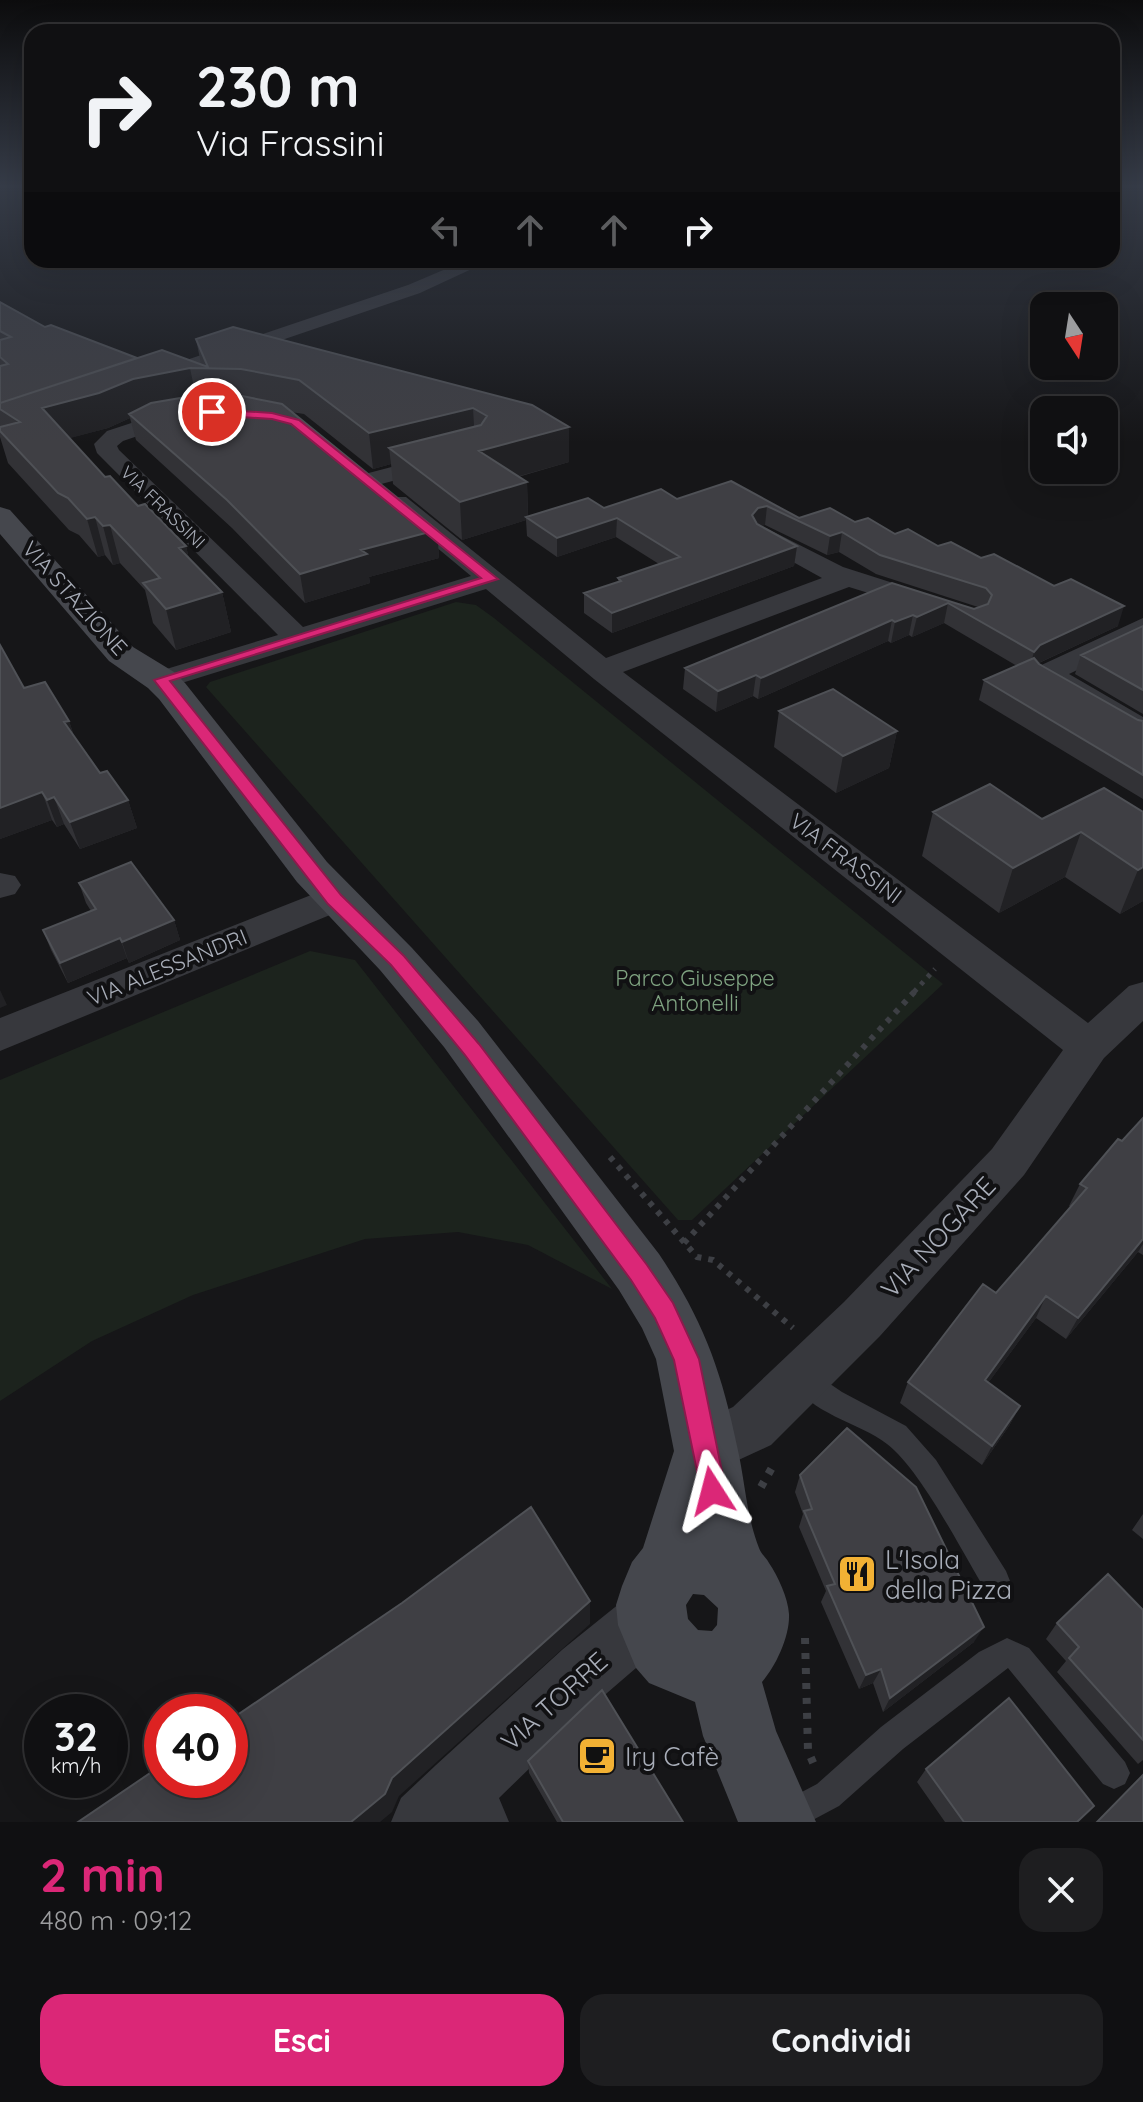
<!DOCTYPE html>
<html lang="it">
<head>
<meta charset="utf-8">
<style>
  :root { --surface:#101012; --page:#1e1e20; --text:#f1f3f6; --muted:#9c9d9f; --line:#303032; --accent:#db2777 }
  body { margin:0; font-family:Quicksand,sans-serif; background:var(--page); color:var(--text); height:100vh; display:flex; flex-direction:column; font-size:30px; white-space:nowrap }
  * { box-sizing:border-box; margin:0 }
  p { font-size:26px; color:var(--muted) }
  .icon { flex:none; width:44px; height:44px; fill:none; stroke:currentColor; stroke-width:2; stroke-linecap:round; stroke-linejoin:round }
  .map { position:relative; height:1822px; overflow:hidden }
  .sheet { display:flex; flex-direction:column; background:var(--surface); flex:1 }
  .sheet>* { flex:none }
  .guide { position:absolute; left:24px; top:24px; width:1096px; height:244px; border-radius:24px; box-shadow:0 8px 32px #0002,0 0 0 2px var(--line); background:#101012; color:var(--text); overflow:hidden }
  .needle { width:52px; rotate:168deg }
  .controls { position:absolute; left:1030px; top:292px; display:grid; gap:16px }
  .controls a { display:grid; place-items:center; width:88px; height:88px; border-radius:16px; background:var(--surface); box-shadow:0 8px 32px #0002,0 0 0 2px var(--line); font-size:40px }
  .speed { position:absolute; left:24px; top:1694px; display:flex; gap:16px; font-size:40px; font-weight:700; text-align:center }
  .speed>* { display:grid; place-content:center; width:104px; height:104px; border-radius:50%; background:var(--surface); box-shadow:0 8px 32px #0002,0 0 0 2px var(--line); line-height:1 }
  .speed small { font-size:20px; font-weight:400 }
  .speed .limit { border:12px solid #d22; background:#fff; color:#111 }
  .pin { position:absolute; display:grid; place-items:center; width:68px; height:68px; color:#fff; margin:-34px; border:4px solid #fff; border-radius:50%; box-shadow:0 2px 8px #0007 }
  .me { position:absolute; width:88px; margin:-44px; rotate:351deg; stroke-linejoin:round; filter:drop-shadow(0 0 6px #0008) }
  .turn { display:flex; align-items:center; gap:28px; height:168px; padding:0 40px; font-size:36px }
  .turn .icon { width:104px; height:104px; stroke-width:2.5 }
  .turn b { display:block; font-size:56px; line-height:68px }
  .lanes { display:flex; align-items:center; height:76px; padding:0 40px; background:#0003; justify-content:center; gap:40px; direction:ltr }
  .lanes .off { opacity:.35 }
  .round { display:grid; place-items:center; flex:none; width:84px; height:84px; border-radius:24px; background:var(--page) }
  .overview { display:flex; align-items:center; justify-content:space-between; height:136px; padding:0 40px }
  h1 { font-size:48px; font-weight:700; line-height:60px; color:var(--accent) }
  .primary-button { display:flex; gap:16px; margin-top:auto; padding:16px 40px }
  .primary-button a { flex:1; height:92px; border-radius:24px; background:var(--accent); color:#fff; font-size:32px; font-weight:700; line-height:92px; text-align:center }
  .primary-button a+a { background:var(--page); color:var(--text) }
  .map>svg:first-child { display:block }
  .green { fill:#1c231d }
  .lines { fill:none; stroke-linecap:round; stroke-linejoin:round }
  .path-far2 { stroke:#3d3f44; stroke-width:5; stroke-dasharray:4 6; stroke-linecap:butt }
  .path-far1 { stroke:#3d3f44; stroke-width:6; stroke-dasharray:5 7; stroke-linecap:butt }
  .path { stroke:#3d3f44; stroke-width:8; stroke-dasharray:6 9; stroke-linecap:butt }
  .lane { fill:#37383d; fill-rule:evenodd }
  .street { fill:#37383d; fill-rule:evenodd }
  .secondary { fill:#45474d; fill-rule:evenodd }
  .wall { fill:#323236 }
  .shaded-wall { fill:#212124 }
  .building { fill:#3f3f44; stroke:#4f5156; stroke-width:2 }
  .route { fill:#db2777; stroke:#8e194d; stroke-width:2 }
  .labels { text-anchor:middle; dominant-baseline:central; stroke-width:8; stroke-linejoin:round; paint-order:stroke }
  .far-street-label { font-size:18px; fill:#a8adb8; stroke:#111113 }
  .street-label { font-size:22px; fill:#a8adb8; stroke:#111113 }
  .park-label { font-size:22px; fill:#7fa381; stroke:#111113 }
  .near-street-label { font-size:26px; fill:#a8adb8; stroke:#111113 }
  .near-poi-label { font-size:26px; fill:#a8adb8; stroke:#111113; text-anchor:start }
</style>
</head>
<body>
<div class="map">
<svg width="1143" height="1822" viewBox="0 0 1143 1822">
  <rect width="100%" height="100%" fill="#161618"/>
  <!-- green -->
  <path class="green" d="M 456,602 L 476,605 L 494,618 L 943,984 L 692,1220 L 678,1220 L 206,687 L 210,682 Z
    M 310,951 L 355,960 L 612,1289 L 528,1245 L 458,1232 L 365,1239 L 193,1295 L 92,1341 L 0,1401 L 0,1080 Z"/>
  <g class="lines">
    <!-- path-far2 -->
    <path class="path-far2" d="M 914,992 L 935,969"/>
    <!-- path-far1 -->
    <path class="path-far1" d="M 610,1157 L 697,1257 L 713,1260 L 793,1328
      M 684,1243 L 916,990"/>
    <!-- path -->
    <path class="path" d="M 761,1487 L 774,1464
      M 805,1638 L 808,1751 L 815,1767"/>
    <!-- lane -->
    <path class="lane" d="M 805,1367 L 842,1392 L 906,1426 L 936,1460 L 1006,1571 L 1010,1581 L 1006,1591 L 996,1595 L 986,1591 C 962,1552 921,1470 887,1444 C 859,1422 808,1414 792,1379 L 796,1371 Z
      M 1007,1638 L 1029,1648 L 1125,1762 L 1130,1773 L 1125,1784 L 1114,1789 L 1103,1784 L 1008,1668 L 903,1749 L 839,1806 L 809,1822 L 777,1822 L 774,1815 L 779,1804 L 817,1784 L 881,1727 L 979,1652 Z"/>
    <!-- street -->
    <path class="street" d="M 467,260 L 491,260 L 420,293 L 153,384 L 146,386 L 136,380 L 139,376 L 408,285 Z
      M 180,407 L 188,409 L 191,414 L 188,419 L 123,441 L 117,446 L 119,450 L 303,627 L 471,576 L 388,507 L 385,502 L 388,497 L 406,497 L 606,658 L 822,578 L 757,542 L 753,536 L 757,530 L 766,528 L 843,567 L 940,598 L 944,604 L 940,610 L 930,612 L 849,587 L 623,672 L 1088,1023 L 1129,986 L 1143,982 L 1143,1021 L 1104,1058 L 1024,1175 L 880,1336 L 771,1445 L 706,1475 L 686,1467 L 678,1448 L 686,1429 L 733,1407 L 844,1302 L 992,1149 L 1063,1050 L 594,679 L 486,589 L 172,686 L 161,689 L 150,686 L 146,680 L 150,674 L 278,635 L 97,453 L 94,444 L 107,431 Z
      M 441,454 L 449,456 L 453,461 L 449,466 L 370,487 L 361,485 L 358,480 L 361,475 Z
      M 1143,618 L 1143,638 L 1069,674 L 1143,717 L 1143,740 L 1132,737 L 1035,680 L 1031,674 L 1035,668 Z
      M 0,873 L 15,876 L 21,885 L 15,894 L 0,898 Z
      M 334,886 L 347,890 L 353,899 L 347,908 L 0,1051 L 0,1018 Z
      M 651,1586 L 672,1595 L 681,1616 L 672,1637 L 607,1693 L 499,1798 L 509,1822 L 391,1822 L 401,1798 L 436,1765 L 563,1649 L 630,1595 Z"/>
    <!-- secondary -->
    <path class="secondary" d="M 0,507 L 10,510 L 133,647 L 174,672 L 185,683 L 327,862 L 412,948 L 478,1021 L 659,1254 C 703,1320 721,1369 737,1446 C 745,1480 746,1515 759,1548 C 761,1554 766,1557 769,1563 C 778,1576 788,1598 789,1614 C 790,1636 776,1666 762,1682 L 776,1731 L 816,1822 L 738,1822 L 703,1736 L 695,1702 L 649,1683 L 636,1668 L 618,1625 L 616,1605 L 622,1586 L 632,1562 L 643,1548 L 674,1451 L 656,1359 L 642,1328 L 619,1290 L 444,1047 L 380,970 L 297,882 L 159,699 L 148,688 L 109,661 L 0,534 ZM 693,1594 L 704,1595 L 718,1608 L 717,1625 L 712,1631 L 698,1630 L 688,1619 L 686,1605 Z"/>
  </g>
  <!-- wall -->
  <path class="wall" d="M 0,302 L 45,327 L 137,358 L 201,364 L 196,339 L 569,427 L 569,462 L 518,477 L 527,482 L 528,516 L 677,499 L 731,481 L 799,518 L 855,522 L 981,558 L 1118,626 L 1039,663 L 1138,720 L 1143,721 L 1143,799 L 979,700 L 984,680 L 1017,666 L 944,623 L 912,637 L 909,635 L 891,643 L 888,641 L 758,699 L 753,696 L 716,712 L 683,689 L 685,668 L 892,583 L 974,609 L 978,607 L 876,574 L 839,552 L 827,555 L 765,525 L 760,526 L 797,546 L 794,566 L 612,633 L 584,613 L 584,593 L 618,582 L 618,578 L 659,564 L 616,537 L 557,557 L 527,536 L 526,520 L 462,540 L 393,484 L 391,464 L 373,469 L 304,414 L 291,412 L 437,530 L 439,558 L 369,577 L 370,583 L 305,603 L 232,528 L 136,440 L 130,418 L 108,428 L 69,438 L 105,477 L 186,546 L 189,559 L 222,592 L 231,632 L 176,650 L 153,623 L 145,590 L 120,563 L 113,565 L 105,555 L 98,557 L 79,535 L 69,530 L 8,463 L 0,437 Z
    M 1143,626 L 1143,714 L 1075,674 L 1081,655 Z
    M 24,688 L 69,721 L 75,739 L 100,773 L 128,800 L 137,828 L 80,849 L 64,824 L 57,827 L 52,820 L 0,839 Z
    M 779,711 L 897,731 L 889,768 L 836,793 L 774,747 Z
    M 933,812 L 1042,819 L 1143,812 L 1143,901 L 1120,914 L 1065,877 L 999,913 L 922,856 Z
    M 79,883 L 174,920 L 180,940 L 129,963 L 127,958 L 68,983 L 51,950 L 43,930 L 91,911 L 86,903 Z
    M 1143,1118 L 1143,1255 L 1138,1252 L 1066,1339 L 1036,1318 L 988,1383 L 1020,1406 L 1009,1426 L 982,1465 L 900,1403 L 908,1382 L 996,1293 L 1071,1207 L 1069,1206 L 1080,1184 Z
    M 800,1475 L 974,1642 L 883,1712 L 873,1683 L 859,1689 L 821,1602 L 826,1591 L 799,1527 L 803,1514 L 795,1492 Z
    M 1143,1514 L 1143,1539 L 1132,1530 Z
    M 1143,1610 L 1143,1760 L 1138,1764 L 1057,1672 L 1066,1661 L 1046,1639 L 1057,1623 Z
    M 528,1761 L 683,1822 L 557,1822 L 529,1773 Z
    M 926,1769 L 1077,1822 L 945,1822 L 917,1782 Z"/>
  <!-- shaded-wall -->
  <path class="shaded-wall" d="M 190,368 L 197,402 L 129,414 L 130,418 L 108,428 L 52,443 L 42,408 L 133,379 Z
    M 473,408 L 475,443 L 389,448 L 391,464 L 373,469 L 369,433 Z
    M 569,427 L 569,462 L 481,487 L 479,451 Z
    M 527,482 L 528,518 L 526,517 L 526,520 L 462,540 L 460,502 Z
    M 767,506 L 765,525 L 756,527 L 752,515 L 758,508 Z
    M 95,517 L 105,555 L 98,557 L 87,519 Z
    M 617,518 L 616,537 L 557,557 L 557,538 Z
    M 110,525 L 120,563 L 113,565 L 103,526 Z
    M 437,530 L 439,558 L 369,577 L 370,583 L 305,603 L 300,574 L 361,550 Z
    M 842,532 L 839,552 L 827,555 L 830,536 Z
    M 186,546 L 195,585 L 179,548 Z
    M 797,546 L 794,566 L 612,633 L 612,613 Z
    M 222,592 L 231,632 L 176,650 L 166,609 Z
    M 948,603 L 944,623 L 912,637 L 917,617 Z
    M 1124,606 L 1118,626 L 1034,665 L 1028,673 L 1034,652 L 1040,645 Z
    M 913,615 L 909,635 L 891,643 L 895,622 Z
    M 892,620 L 888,641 L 758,699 L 761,678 Z
    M 756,675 L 753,696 L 716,712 L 718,691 Z
    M 69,721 L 78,747 L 64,722 Z
    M 897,731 L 889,768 L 836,793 L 843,756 Z
    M 42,792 L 52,820 L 0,839 L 0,808 Z
    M 54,797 L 64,824 L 57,827 L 47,800 Z
    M 128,800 L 137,828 L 80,849 L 70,822 Z
    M 1081,832 L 1065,877 L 999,913 L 1013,868 Z
    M 1143,867 L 1143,901 L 1120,914 L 1138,870 Z
    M 174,920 L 180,940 L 129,963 L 122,942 Z
    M 120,938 L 127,958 L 68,983 L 60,963 Z
    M 0,990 L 7,1005 L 0,1008 Z
    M 1143,1239 L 1143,1244 L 1138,1252 L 1066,1339 L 1078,1318 Z
    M 1046,1296 L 1036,1318 L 975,1401 L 985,1380 Z
    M 1020,1406 L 1009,1426 L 982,1465 L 992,1446 Z
    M 590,1601 L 590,1624 L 399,1796 L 392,1812 L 380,1822 L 351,1822 L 392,1778 Z
    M 984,1627 L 974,1642 L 883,1712 L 890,1698 Z
    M 881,1669 L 873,1683 L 859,1689 L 866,1675 Z"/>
  <!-- building -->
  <path class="building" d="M 0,302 L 45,327 L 51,325 L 137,358 L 0,403 L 0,366 L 8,364 L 0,357 L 0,340 L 11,337 L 0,331 Z
    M 233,327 L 532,405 L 569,427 L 479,451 L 527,482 L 460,502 L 389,448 L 481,425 L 487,416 L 473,408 L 369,433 L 299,380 L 241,369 L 190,368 L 133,379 L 99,393 L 42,408 L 105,477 L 110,476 L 138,506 L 145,504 L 186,546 L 179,548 L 222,592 L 166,609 L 143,583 L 160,578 L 110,525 L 103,526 L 95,517 L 87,519 L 68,498 L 58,493 L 0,431 L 0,427 L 20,422 L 0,409 L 0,403 L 162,350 L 208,367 L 196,339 Z
    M 192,396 L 242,396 L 282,404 L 437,530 L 361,550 L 367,554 L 300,574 L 227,500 L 129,414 L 151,403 Z
    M 731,481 L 799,518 L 830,508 L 855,522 L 868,518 L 895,534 L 908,529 L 938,546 L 951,542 L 981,558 L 994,554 L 1054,586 L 1071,579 L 1124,606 L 1040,645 L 1034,652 L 948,603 L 917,617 L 913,615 L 895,622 L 892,620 L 761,678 L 756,675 L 718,691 L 685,668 L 892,583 L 974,609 L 988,604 L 992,595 L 986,588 L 880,555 L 842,532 L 830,536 L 767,506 L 758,508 L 752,515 L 757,524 L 797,546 L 612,613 L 584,593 L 621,581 L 618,578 L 680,557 L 617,518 L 557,538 L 526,517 L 588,498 L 604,508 L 661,489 L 677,499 Z
    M 1143,626 L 1143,690 L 1081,655 Z
    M 0,645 L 24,688 L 45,682 L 69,721 L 64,722 L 100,773 L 107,771 L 128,800 L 70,822 L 54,797 L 47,800 L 42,792 L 0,808 Z
    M 1034,658 L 1039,664 L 1138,720 L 1143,721 L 1143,775 L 984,680 Z
    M 833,689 L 897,731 L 843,756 L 779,711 Z
    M 990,784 L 1042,819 L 1104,788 L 1143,812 L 1143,867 L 1138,870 L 1081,832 L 1013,868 L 933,812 Z
    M 131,862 L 174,920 L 122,942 L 120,938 L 60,963 L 43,930 L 96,909 L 79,883 Z
    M 1143,1118 L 1143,1239 L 1078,1318 L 1046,1296 L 985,1380 L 1020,1406 L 992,1446 L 908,1382 L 983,1284 L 996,1293 L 1087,1188 L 1080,1184 L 1118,1139 L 1122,1141 Z
    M 847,1428 L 916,1487 L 984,1627 L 890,1698 L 881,1669 L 866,1675 L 827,1586 L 835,1584 L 804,1511 L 812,1509 L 800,1475 Z
    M 531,1507 L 590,1601 L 392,1778 L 385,1794 L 351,1822 L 78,1822 L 162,1765 L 162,1780 L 230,1780 L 230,1720 L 402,1603 Z
    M 1108,1574 L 1143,1610 L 1143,1740 L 1069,1658 L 1079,1647 L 1057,1623 Z
    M 602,1690 L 683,1822 L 563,1822 L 528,1761 Z
    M 1009,1698 L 1094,1806 L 1077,1822 L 964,1822 L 926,1769 Z
    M 1143,1775 L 1143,1822 L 1097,1822 Z"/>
  <!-- sky -->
  <linearGradient id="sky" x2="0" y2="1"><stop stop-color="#0c0c0d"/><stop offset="0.42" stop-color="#363c48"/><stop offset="1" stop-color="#363c48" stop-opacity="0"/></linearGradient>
  <rect width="1143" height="443" fill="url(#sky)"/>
  <!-- route -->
  <path class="route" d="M 212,409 L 272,413 L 299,420 L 498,579 L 170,681 L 341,895 L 404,956 L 479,1044 L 647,1265 L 673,1303 L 699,1359 L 726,1491 L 722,1500 L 712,1504 L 703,1500 L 674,1360 L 655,1318 L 631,1280 L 465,1055 L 391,965 L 328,904 L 154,680 L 481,578 L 291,424 L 272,419 L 208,415 L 207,412 Z"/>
  <!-- icons -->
  <defs>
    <symbol id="restaurant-square" viewBox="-11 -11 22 22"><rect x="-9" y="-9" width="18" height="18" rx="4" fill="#f2b134" stroke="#111113"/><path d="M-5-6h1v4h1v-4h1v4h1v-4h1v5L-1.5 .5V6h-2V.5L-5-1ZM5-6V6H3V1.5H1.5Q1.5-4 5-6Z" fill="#111"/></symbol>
    <symbol id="cafe-square" viewBox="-11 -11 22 22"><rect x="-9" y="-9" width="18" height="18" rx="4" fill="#f2b134" stroke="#111113"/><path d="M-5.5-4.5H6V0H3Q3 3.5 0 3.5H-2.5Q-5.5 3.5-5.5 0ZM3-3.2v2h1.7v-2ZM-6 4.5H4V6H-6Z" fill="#111"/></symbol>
  </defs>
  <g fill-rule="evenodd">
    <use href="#restaurant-square" x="835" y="1552" width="44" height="44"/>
    <use href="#cafe-square" x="575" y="1734" width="44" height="44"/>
  </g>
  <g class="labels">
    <!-- far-street labels -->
    <g class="far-street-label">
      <text transform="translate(163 507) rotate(44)">VIA FRASSINI</text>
    </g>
    <!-- street labels -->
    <g class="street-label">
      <text transform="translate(75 598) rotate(48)">VIA STAZIONE</text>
      <text transform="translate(846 858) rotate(37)">VIA FRASSINI</text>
      <text transform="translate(167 967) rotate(-22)">VIA ALESSANDRI</text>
    </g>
    <!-- park labels -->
    <g class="park-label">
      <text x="695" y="978">Parco Giuseppe<tspan x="695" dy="25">Antonelli</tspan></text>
    </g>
    <!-- near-street labels -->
    <g class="near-street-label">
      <text transform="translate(938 1237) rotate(-47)">VIA NOGARE</text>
      <text transform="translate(554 1701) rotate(-42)">VIA TORRE</text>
    </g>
    <!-- near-poi labels -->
    <g class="near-poi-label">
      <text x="885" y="1559">L'Isola<tspan x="885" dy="30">della Pizza</tspan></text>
      <text x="625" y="1756">Iry Cafè</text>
    </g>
  </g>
</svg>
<div class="controls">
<a><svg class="needle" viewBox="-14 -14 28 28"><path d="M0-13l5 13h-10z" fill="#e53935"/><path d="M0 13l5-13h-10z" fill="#9c9d9f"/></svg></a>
<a><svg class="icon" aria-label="sound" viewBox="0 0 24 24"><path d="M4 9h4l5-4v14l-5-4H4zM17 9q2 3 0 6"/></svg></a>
</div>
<div class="speed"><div>32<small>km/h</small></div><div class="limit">40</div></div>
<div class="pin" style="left:212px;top:412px;background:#d93025"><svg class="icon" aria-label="arrive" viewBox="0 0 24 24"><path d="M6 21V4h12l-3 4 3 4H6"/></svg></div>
<svg class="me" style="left:712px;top:1491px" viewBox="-20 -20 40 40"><path d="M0-17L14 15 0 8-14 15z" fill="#db2777" stroke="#fff" stroke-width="4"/></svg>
<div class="guide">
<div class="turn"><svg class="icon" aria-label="right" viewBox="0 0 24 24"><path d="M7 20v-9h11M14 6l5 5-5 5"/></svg><div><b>230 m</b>Via Frassini</div></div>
<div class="lanes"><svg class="icon off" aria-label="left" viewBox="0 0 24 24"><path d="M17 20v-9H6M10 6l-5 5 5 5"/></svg><svg class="icon off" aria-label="ahead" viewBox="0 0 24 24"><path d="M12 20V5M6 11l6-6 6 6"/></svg><svg class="icon off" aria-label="ahead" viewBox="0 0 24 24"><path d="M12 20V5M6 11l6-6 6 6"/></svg><svg class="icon" aria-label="right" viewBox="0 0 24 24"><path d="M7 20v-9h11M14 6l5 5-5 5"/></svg></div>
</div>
</div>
<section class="sheet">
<div class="overview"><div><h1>2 min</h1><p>480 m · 09:12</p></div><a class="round"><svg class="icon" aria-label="close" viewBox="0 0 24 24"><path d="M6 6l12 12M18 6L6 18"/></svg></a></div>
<div class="primary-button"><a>Esci</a><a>Condividi</a></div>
</section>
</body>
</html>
